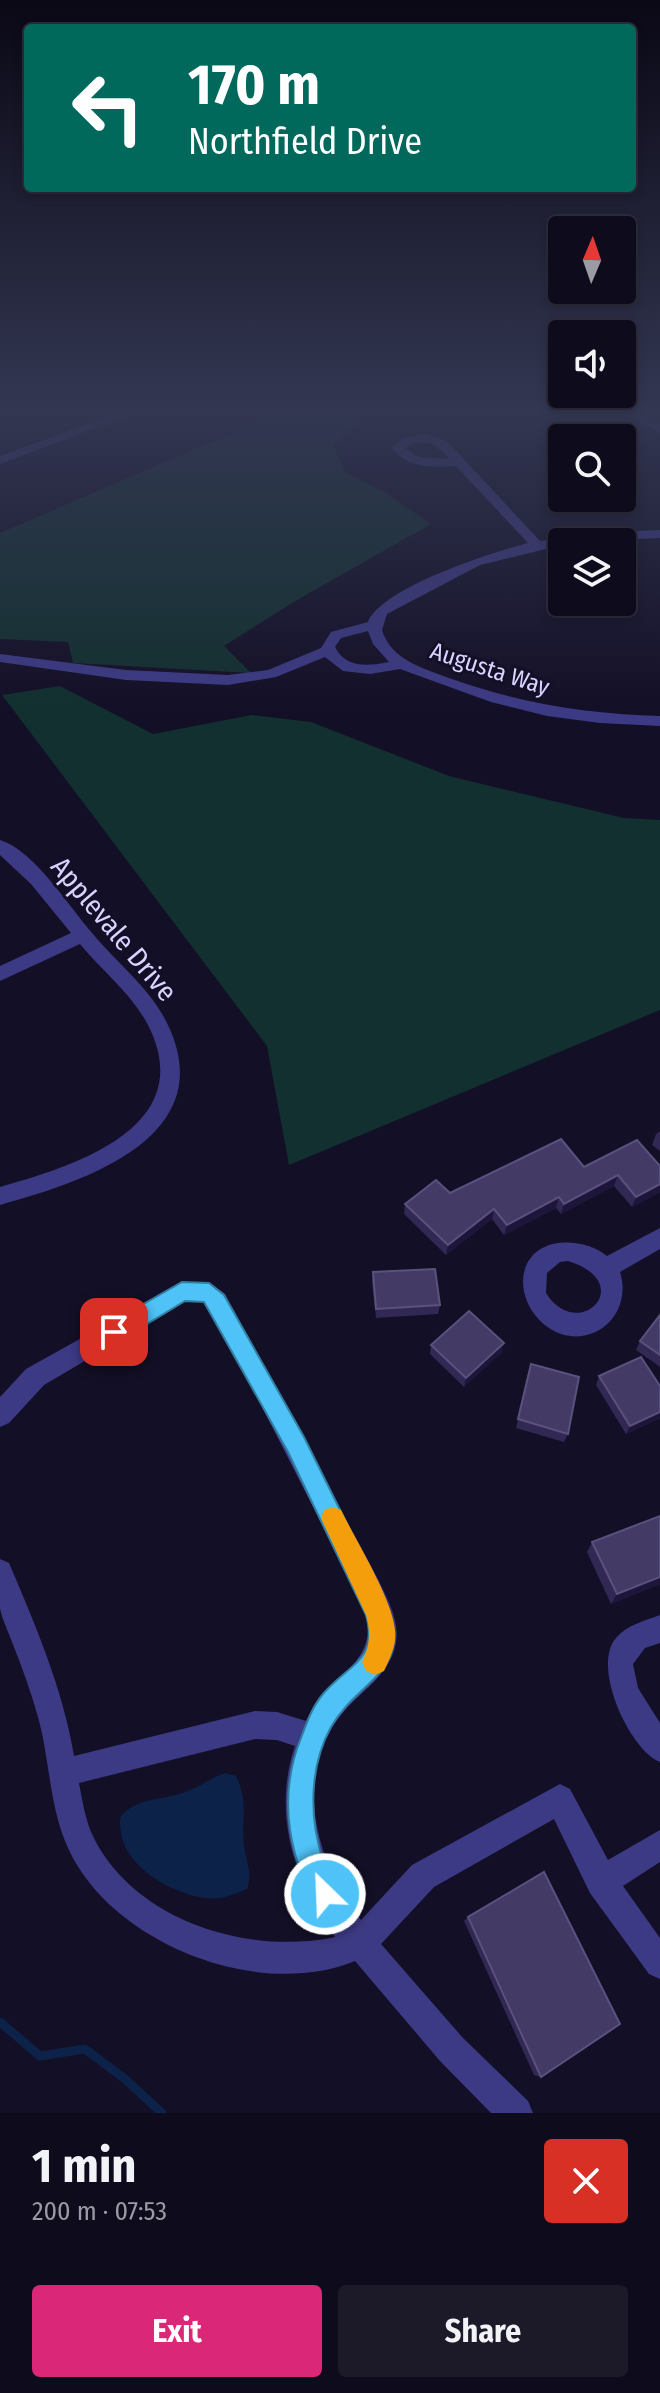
<!DOCTYPE html>
<html lang="en">
<head>
<meta charset="utf-8">
<style>
  :root { --surface:#0e0b1c; --page:#1c1929; --text:#f1f3f6; --muted:#9b9ba3; --line:#2e2b3b; --accent:#db2777 }
  body { margin:0; font-family:"Fira Sans Condensed",sans-serif; background:var(--page); color:var(--text); height:100vh; display:flex; flex-direction:column; font-size:30px; white-space:nowrap }
  * { box-sizing:border-box; margin:0 }
  p { font-size:26px; color:var(--muted) }
  .icon { flex:none; width:44px; height:44px; fill:none; stroke:currentColor; stroke-width:2; stroke-linecap:round; stroke-linejoin:round }
  .map { position:relative; height:2113px; overflow:hidden }
  .panel { display:flex; flex-direction:column; background:var(--surface); flex:1 }
  .panel>* { flex:none }
  .hud { position:absolute; left:24px; top:24px; width:612px; height:168px; border-radius:8px; box-shadow:0 4px 12px #0003,0 0 0 2px var(--line); background:#00695c; color:#fff; overflow:hidden }
  .needle { width:52px; rotate:2deg }
  .controls { position:absolute; left:548px; top:216px; display:grid; gap:16px }
  .controls a { display:grid; place-items:center; width:88px; height:88px; border-radius:8px; background:var(--surface); box-shadow:0 4px 12px #0003,0 0 0 2px var(--line); font-size:40px }
  .pin { position:absolute; display:grid; place-items:center; width:68px; height:68px; color:#fff; margin:-34px; border-radius:16px; box-shadow:0 4px 12px #0006 }
  .me { position:absolute; width:88px; margin:-44px; rotate:336deg; stroke-linejoin:round; filter:drop-shadow(0 0 6px #0008) }
  .turn { display:flex; align-items:center; gap:28px; height:168px; padding:0 32px; font-size:36px }
  .turn .icon { width:104px; height:104px; stroke-width:2.5 }
  .turn b { display:block; font-size:56px; line-height:68px }
  .round { display:grid; place-items:center; flex:none; width:84px; height:84px; border-radius:8px; background:var(--page) }
  .overview { display:flex; align-items:center; justify-content:space-between; height:136px; padding:0 32px }
  h1 { font-size:48px; font-weight:700; line-height:60px }
  .action { display:flex; gap:16px; margin-top:auto; padding:16px 32px }
  .action a { flex:1; height:92px; border-radius:8px; background:var(--accent); color:#fff; font-size:32px; font-weight:700; line-height:92px; text-align:center }
  .action a+a { background:var(--page); color:var(--text) }
  .map>svg:first-child { display:block }
  .green { fill:#12302f }
  .water { fill:#0c2248 }
  .lines { fill:none; stroke-linecap:round; stroke-linejoin:round }
  .stream { stroke:#0c2248; stroke-width:9 }
  .minor { fill:#3d3a85; fill-rule:evenodd }
  .wall { fill:#312854 }
  .shaded-wall { fill:#1d163a }
  .building { fill:#433a66; stroke:#5a527e; stroke-width:2 }
  .route { fill:#4fc3f7; stroke:#337fa1; stroke-width:2 }
  .slow { fill:#f59e0b }
  .labels { text-anchor:middle; dominant-baseline:central; stroke-width:6; stroke-linejoin:round; paint-order:stroke }
  .far-street-label { font-size:24px; fill:#d9d4ff; stroke:#130f26 }
  .street-label { font-size:28px; fill:#d9d4ff; stroke:#130f26 }
</style>
</head>
<body>
<div class="map">
<svg width="660" height="2113" viewBox="0 0 660 2113">
  <rect width="100%" height="100%" fill="#130f26"/>
  <!-- green -->
  <path class="green" d="M 281,412 L 383,412 L 360,418 L 333,446 L 345,472 L 386,493 L 431,524 L 297,600 L 224,646 L 251,673 L 73,663 L 68,642 L 0,639 L 0,533 Z
    M 60,686 L 153,734 L 252,715 L 311,722 L 449,776 L 624,818 L 660,820 L 660,1010 L 289,1165 L 267,1046 L 2,695 Z"/>
  <!-- water -->
  <path class="water" d="M 225,1773 L 236,1776 C 249,1803 241,1819 244,1845 C 246,1862 253,1873 247,1889 C 233,1895 221,1900 205,1898 C 173,1894 126,1868 121,1833 C 120,1824 118,1816 126,1811 C 142,1798 167,1799 185,1792 C 199,1787 211,1778 225,1773 Z"/>
  <g class="lines">
    <!-- stream -->
    <path class="stream" d="M 0,2022 L 40,2056 L 85,2049 L 125,2079 L 162,2113"/>
    <!-- minor -->
    <path class="minor" d="M 121,412 L 138,412 L 0,464 L 0,456 Z
      M 622,412 L 637,412 L 660,424 L 660,433 Z
      M 426,434 L 447,441 L 540,541 L 606,532 L 660,530 L 660,538 L 562,542 L 562,545 L 480,565 L 387,614 L 382,630 C 391,660 423,668 449,678 C 519,703 586,714 660,716 L 660,726 L 600,723 L 547,716 L 491,702 L 400,669 L 370,674 L 343,671 L 325,657 L 276,677 L 228,685 L 126,680 L 0,662 L 0,654 L 126,670 L 228,675 L 268,670 L 321,648 L 331,632 L 368,622 C 381,588 492,552 528,543 L 456,466 C 433,467 407,469 392,448 L 403,438 ZM 415,442 L 433,444 L 450,459 L 419,457 L 405,448 ZM 368,631 L 373,644 L 389,662 C 369,666 346,669 335,647 L 341,638 Z
      M 0,840 C 34,850 70,908 93,934 C 117,963 150,988 167,1023 C 223,1137 84,1182 0,1205 L 0,1187 C 75,1166 200,1127 148,1025 C 132,994 102,971 80,944 L 0,981 L 0,966 L 71,933 L 31,884 L 0,855 Z
      M 660,1228 L 660,1249 L 620,1272 C 629,1300 614,1331 582,1336 C 545,1341 513,1299 526,1266 C 539,1235 585,1238 607,1256 ZM 568,1261 C 639,1283 578,1344 546,1293 L 547,1273 L 560,1262 Z
      M 182,1282 L 209,1282 L 225,1294 L 378,1579 C 387,1598 400,1621 396,1643 C 390,1676 360,1691 341,1715 C 291,1777 317,1864 361,1920 L 412,1865 L 560,1784 L 570,1789 L 608,1860 L 660,1830 L 660,1862 L 623,1886 L 660,1938 L 660,1979 L 649,1974 L 590,1893 L 554,1819 L 434,1887 L 381,1944 L 463,2038 L 528,2101 L 533,2113 L 491,2113 L 440,2061 L 355,1961 C 258,2001 111,1943 68,1848 C 49,1806 50,1760 38,1717 C 31,1692 22,1667 12,1642 C 8,1631 2,1619 0,1608 C 0,1592 0,1574 0,1559 L 9,1563 C 35,1624 63,1689 74,1756 L 255,1711 L 277,1712 L 306,1721 C 330,1669 390,1663 359,1597 L 259,1401 L 204,1302 L 185,1302 L 44,1385 L 9,1423 L 0,1427 L 0,1397 L 26,1369 ZM 255,1739 L 277,1740 L 295,1746 C 272,1814 294,1881 335,1937 C 246,1956 130,1919 91,1832 C 85,1817 82,1799 79,1783 Z
      M 660,1615 L 660,1643 L 645,1648 L 633,1664 L 638,1688 L 660,1723 L 660,1762 C 630,1750 591,1667 616,1638 C 627,1625 644,1621 660,1615 Z"/>
  </g>
  <!-- wall -->
  <path class="wall" d="M 660,1131 L 660,1151 L 652,1145 L 656,1134 Z
    M 660,1166 L 660,1192 L 632,1207 L 614,1186 L 561,1214 L 556,1208 L 504,1235 L 492,1219 L 446,1255 L 404,1214 L 405,1204 L 584,1167 Z
    M 373,1272 L 440,1305 L 438,1314 L 376,1318 L 372,1282 Z
    M 660,1315 L 660,1367 L 636,1350 L 640,1341 Z
    M 431,1345 L 502,1352 L 464,1387 L 430,1354 Z
    M 531,1364 L 568,1434 L 564,1442 L 516,1428 Z
    M 599,1376 L 660,1386 L 660,1418 L 626,1434 L 596,1385 Z
    M 592,1542 L 660,1584 L 611,1604 L 587,1552 Z
    M 468,1917 L 541,2077 L 534,2075 L 464,1921 Z"/>
  <!-- shaded-wall -->
  <path class="shaded-wall" d="M 618,1175 L 614,1186 L 561,1214 L 564,1204 Z
    M 660,1184 L 660,1192 L 632,1207 L 636,1197 Z
    M 559,1197 L 556,1208 L 504,1235 L 507,1225 Z
    M 494,1209 L 492,1219 L 446,1255 L 448,1245 Z
    M 504,1343 L 502,1352 L 464,1387 L 466,1378 Z
    M 660,1412 L 660,1418 L 626,1434 L 630,1426 Z
    M 660,1577 L 660,1584 L 611,1604 L 617,1594 Z"/>
  <!-- building -->
  <path class="building" d="M 561,1139 L 584,1167 L 637,1140 L 660,1166 L 660,1184 L 636,1197 L 618,1175 L 564,1204 L 559,1197 L 507,1225 L 494,1209 L 448,1245 L 405,1204 L 436,1180 L 450,1193 Z
    M 435,1269 L 440,1305 L 376,1309 L 373,1272 Z
    M 469,1311 L 504,1343 L 466,1378 L 431,1345 Z
    M 660,1315 L 660,1355 L 640,1341 Z
    M 641,1357 L 660,1386 L 660,1412 L 630,1426 L 599,1376 Z
    M 531,1364 L 579,1377 L 568,1434 L 518,1419 Z
    M 660,1516 L 660,1577 L 617,1594 L 592,1542 Z
    M 544,1872 L 620,2024 L 541,2077 L 468,1917 Z"/>
  <!-- sky -->
  <linearGradient id="sky" x2="0" y2="1"><stop stop-color="#0a0815"/><stop offset="0.58" stop-color="#333752"/><stop offset="1" stop-color="#333752" stop-opacity="0"/></linearGradient>
  <rect width="660" height="708" fill="url(#sky)"/>
  <!-- route -->
  <path class="route" d="M 182,1282 L 209,1283 L 224,1295 L 304,1437 L 386,1603 C 415,1672 358,1679 331,1727 C 309,1767 309,1818 323,1860 C 327,1872 334,1883 339,1894 L 334,1904 L 325,1908 L 315,1904 C 287,1850 278,1795 301,1738 C 307,1722 312,1707 323,1694 C 348,1664 379,1661 366,1615 L 288,1452 L 204,1302 L 185,1301 L 122,1339 L 114,1342 L 107,1339 L 104,1332 L 107,1325 Z"/>
  <!-- slow -->
  <path class="slow" d="M 333,1507 L 341,1510 C 356,1541 392,1598 395,1630 C 397,1644 390,1658 384,1671 L 375,1675 L 366,1671 L 362,1662 C 370,1645 371,1633 366,1615 L 321,1518 L 324,1510 Z"/>
  <g class="labels">
    <!-- far-street labels -->
    <g class="far-street-label">
      <text transform="translate(490 669) rotate(18)">Augusta Way</text>
    </g>
    <!-- street labels -->
    <g class="street-label">
      <text transform="translate(114 929) rotate(50)">Applevale Drive</text>
    </g>
  </g>
</svg>
<div class="controls">
<a><svg class="needle" viewBox="-14 -14 28 28"><path d="M0-13l5 13h-10z" fill="#e53935"/><path d="M0 13l5-13h-10z" fill="#9b9ba3"/></svg></a>
<a><svg class="icon" aria-label="sound" viewBox="0 0 24 24"><path d="M4 9h4l5-4v14l-5-4H4zM17 9q2 3 0 6"/></svg></a>
<a><svg class="icon" aria-label="search" viewBox="0 0 24 24"><circle cx="10" cy="10" r="6"/><path d="M15 15l6 6"/></svg></a>
<a><svg class="icon" aria-label="layers" viewBox="0 0 24 24"><path d="M12 4l9 5-9 5-9-5zM3 14l9 5 9-5"/></svg></a>
</div>
<div class="pin" style="left:114px;top:1332px;background:#d93025"><svg class="icon" aria-label="arrive" viewBox="0 0 24 24"><path d="M6 21V4h12l-3 4 3 4H6"/></svg></div>
<svg class="me" style="left:325px;top:1894px" viewBox="-20 -20 40 40"><circle r="17" fill="#4fc3f7" stroke="#fff" stroke-width="3"/><path d="M0-11L8 9 0 5-8 9z" fill="#fff"/></svg>
<div class="hud">
<div class="turn"><svg class="icon" aria-label="left" viewBox="0 0 24 24"><path d="M17 20v-9H6M10 6l-5 5 5 5"/></svg><div><b>170 m</b>Northfield Drive</div></div>
</div>
</div>
<section class="panel">
<div class="overview"><div><h1>1 min</h1><p>200 m · 07:53</p></div><a class="round" style="background:#d93025;color:#fff"><svg class="icon" aria-label="close" viewBox="0 0 24 24"><path d="M6 6l12 12M18 6L6 18"/></svg></a></div>
<div class="action"><a>Exit</a><a>Share</a></div>
</section>
</body>
</html>
